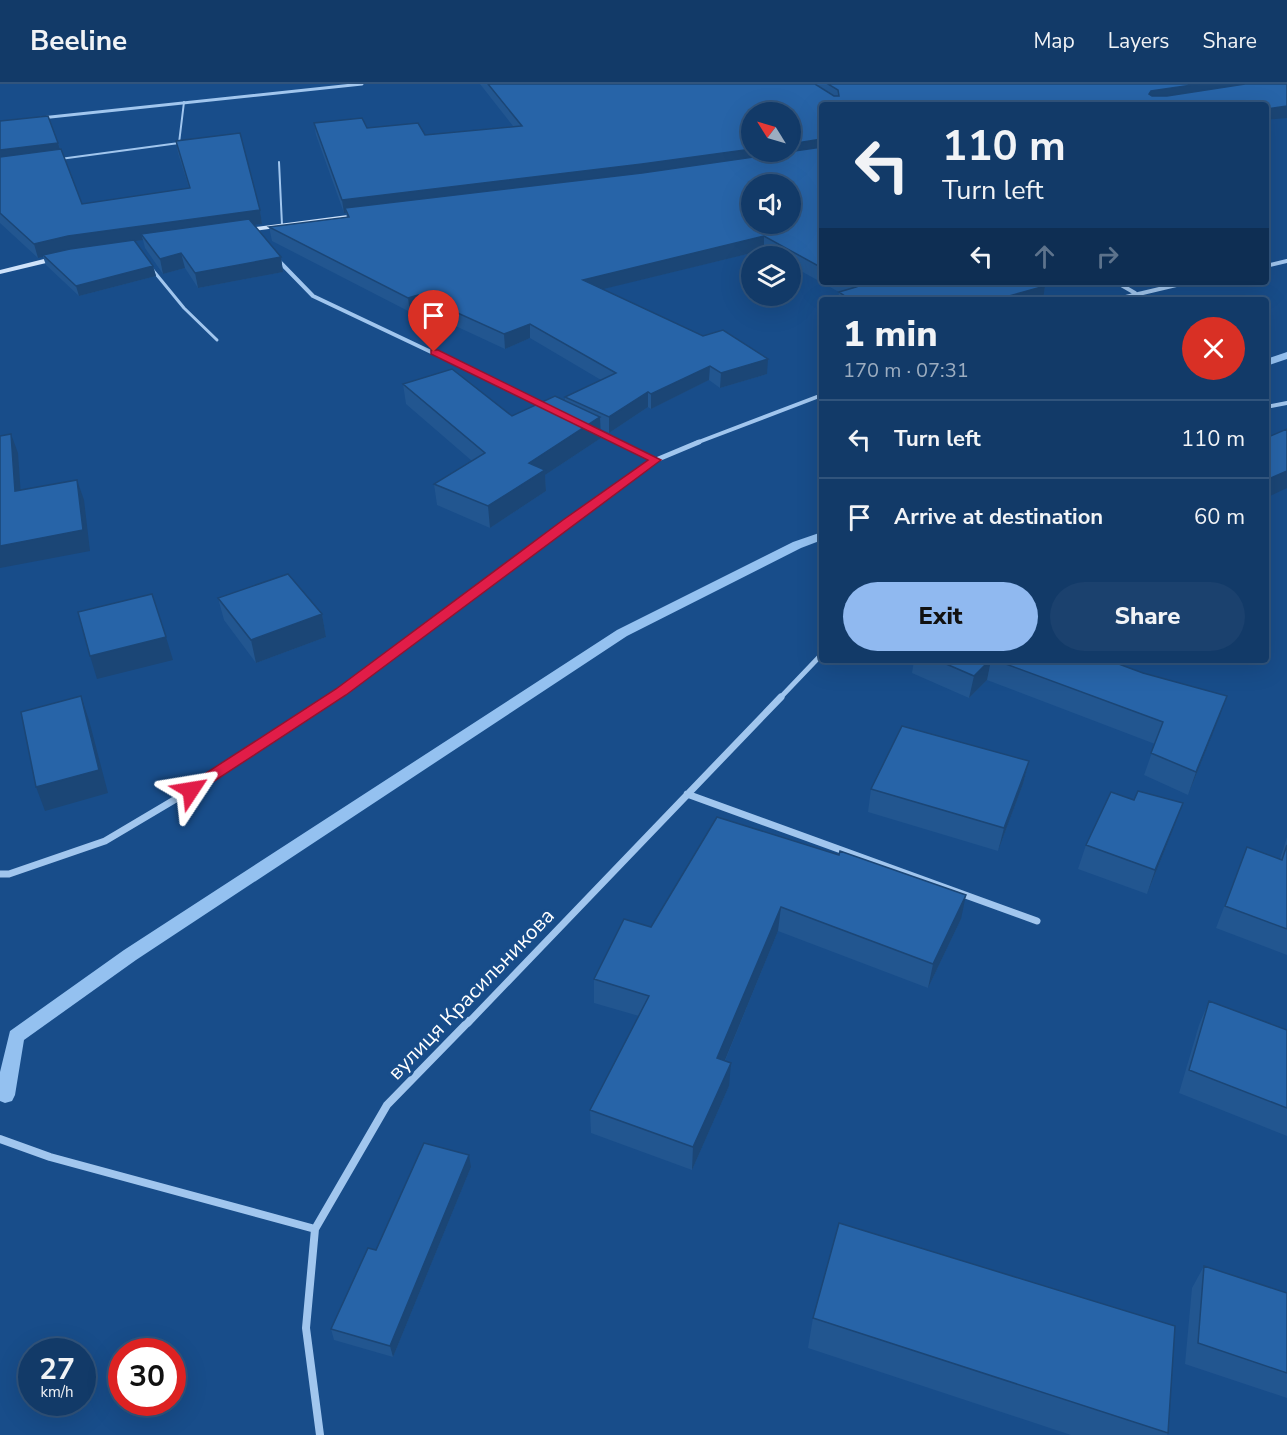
<!DOCTYPE html>
<html lang="en">
<head>
<meta charset="utf-8">
<style>
  :root { --surface:#123a68; --page:#1b416e; --text:#f1f3f6; --muted:#9cadc0; --line:#31547c; --accent:#90b9f0 }
  body { margin:0; font-family:"Nunito Sans",sans-serif; background:var(--page); color:var(--text); height:100vh; display:flex; flex-direction:column; font-size:22px; white-space:nowrap }
  * { box-sizing:border-box; margin:0 }
  p { font-size:20px; color:var(--muted) }
  .icon { flex:none; width:33px; height:33px; fill:none; stroke:currentColor; stroke-width:2; stroke-linecap:round; stroke-linejoin:round }
  .map { position:relative; flex:1; overflow:hidden }
  .drawer { position:absolute; left:819px; top:213px; width:450px; height:366px; display:flex; flex-direction:column; background:var(--surface); border-radius:6px; box-shadow:0 6px 24px #0002,0 0 0 2px var(--line) }
  .drawer>* { flex:none }
  .hud { position:absolute; left:819px; top:18px; width:450px; height:183px; border-radius:6px; box-shadow:0 6px 24px #0002,0 0 0 2px var(--line); background:#123a68; color:var(--text); overflow:hidden }
  .needle { width:39px; rotate:307deg }
  .fabs { position:absolute; left:741px; top:18px; display:grid; gap:12px }
  .fabs a { display:grid; place-items:center; width:60px; height:60px; border-radius:50%; background:var(--surface); box-shadow:0 6px 24px #0002,0 0 0 2px var(--line); font-size:30px }
  .speed { position:absolute; left:18px; top:1254px; display:flex; gap:12px; font-size:30px; font-weight:700; text-align:center }
  .speed>* { display:grid; place-content:center; width:78px; height:78px; border-radius:50%; background:var(--surface); box-shadow:0 6px 24px #0002,0 0 0 2px var(--line); line-height:1 }
  .speed small { font-size:15px; font-weight:400 }
  .speed .limit { border:9px solid #d22; background:#fff; color:#111 }
  .pin { position:absolute; display:grid; place-items:center; width:51px; height:51px; color:#fff; margin:-62px -26px; border-radius:50% 50% 50% 0; rotate:-45deg; box-shadow:0 0 6px #0007 }
  .pin .icon { rotate:45deg }
  .me { position:absolute; width:66px; margin:-33px; rotate:57deg; stroke-linejoin:round; filter:drop-shadow(0 0 4px #0008) }
  .turn { display:flex; align-items:center; gap:21px; height:126px; padding:0 24px; font-size:27px }
  .turn .icon { width:78px; height:78px; stroke-width:2.5 }
  .turn b { display:block; font-size:42px; line-height:51px }
  .lanes { display:flex; align-items:center; height:57px; padding:0 24px; background:#0003; justify-content:center; gap:30px; direction:ltr }
  .lanes .off { opacity:.35 }
  .round { display:grid; place-items:center; flex:none; width:63px; height:63px; border-radius:32px; background:var(--page) }
  .summary { display:flex; align-items:center; justify-content:space-between; height:102px; padding:0 24px }
  h1 { font-size:36px; font-weight:800; line-height:45px }
  .button { display:flex; gap:12px; margin-top:auto; padding:12px 24px }
  .button a { flex:1; height:69px; border-radius:36px; background:var(--accent); color:#111; font-size:24px; font-weight:800; line-height:69px; text-align:center }
  .button a+a { background:var(--page); color:var(--text) }
  ul { padding:0; list-style:none }
  li { display:flex; align-items:center; gap:18px; height:78px; padding:0 24px; border-top:2px solid var(--line) }
  li div { flex:1 }
  li b { display:block; font-size:22px }
  li em { font-style:normal }
  header { display:flex; align-items:center; gap:36px; box-sizing:border-box; height:84px; padding:0 30px; background:var(--surface); border-bottom:2px solid var(--line) }
  header strong { font-size:28px }
  nav { display:flex; gap:33px; margin-inline-start:auto; font-size:21px }
  .map>svg:first-child { display:block }
  .lines { fill:none; stroke-linecap:round; stroke-linejoin:round }
  .stream { fill:#94c1f0; fill-rule:evenodd }
  .lane-far1 { stroke:#a1c6ee; stroke-width:2 }
  .lane { stroke:#a1c6ee; stroke-width:3 }
  .street-far4 { stroke:#a1c6ee; stroke-width:3 }
  .street-far3 { stroke:#a1c6ee; stroke-width:4 }
  .street-far2 { stroke:#a1c6ee; stroke-width:5 }
  .street-far1 { stroke:#a1c6ee; stroke-width:7 }
  .street { stroke:#a1c6ee; stroke-width:8 }
  .secondary { fill:#cee2fa; fill-rule:evenodd }
  .wall { fill:#225690 }
  .shaded-wall { fill:#1b4676 }
  .building { fill:#2764a8; stroke:#1b4676; stroke-width:1.5; fill-rule:evenodd }
  .route { fill:#e11d48; stroke:#92132f; stroke-width:1.5 }
  .labels { text-anchor:middle; dominant-baseline:central; stroke-width:6; stroke-linejoin:round; paint-order:stroke }
  .near-street-label { font-size:21px; fill:#fff; stroke:#184d8a }
</style>
</head>
<body>
<header>
<strong>Beeline</strong>
<nav><a>Map</a><a>Layers</a><a>Share</a></nav>
</header>
<div class="map">
<svg width="1287" height="1351" viewBox="0 0 1287 1351">
  <rect width="100%" height="100%" fill="#184d8a"/>
  <g class="lines">
    <!-- stream -->
    <path class="stream" d="M 1287,268 L 1287,275 L 1266,282 L 1266,275 Z
      M 822,448 L 822,456 L 801,464 L 627,552 L 136,876 L 24,956 L 15,1011 L 12,1017 L 5,1019 L 0,1017 L 0,988 L 10,947 L 124,866 L 617,546 L 793,458 Z"/>
    <!-- lane-far1 -->
    <path class="lane-far1" d="M 60,75 L 179,59 L 184,18
      M 279,78 L 282,141"/>
    <!-- lane -->
    <path class="lane" d="M 152,185 L 184,224 L 217,256"/>
    <!-- street-far4 -->
    <path class="street-far4" d="M 41,34 L 362,0"/>
    <!-- street-far3 -->
    <path class="street-far3" d="M 277,175 L 313,212 L 545,322
      M 1266,182 L 1287,177
      M 1116,198 L 1135,209
      M 1113,216 L 1189,198
      M 1266,323 L 1287,319
      M 594,346 L 621,359
      M 696,359 L 822,311"/>
    <!-- street-far2 -->
    <path class="street-far2" d="M 618,358 L 656,376
      M 331,614 L 567,439 L 656,376 L 699,358
      M 780,614 L 822,570"/>
    <!-- street-far1 -->
    <path class="street-far1" d="M 687,710 L 1037,837
      M 0,790 L 9,790 L 105,757 L 191,706 L 334,613
      M 468,939 L 781,613"/>
    <!-- street -->
    <path class="street" d="M 0,1055 L 50,1073 L 315,1145
      M 320,1351 L 306,1244 L 315,1145 L 387,1021 L 469,937"/>
    <!-- secondary -->
    <path class="secondary" d="M 363,129 L 365,130 L 365,132 L 240,149 L 237,147 L 240,145 Z
      M 60,171 L 63,171 L 63,175 L 0,190 L 0,186 Z"/>
  </g>
  <!-- wall -->
  <path class="wall" d="M 480,0 L 1287,0 L 822,21 L 822,198 L 1038,198 L 1045,202 L 1043,216 L 838,216 L 839,208 L 790,181 L 790,172 L 775,172 L 764,166 L 602,205 L 767,290 L 720,304 L 709,296 L 651,325 L 648,323 L 609,349 L 601,345 L 601,354 L 545,391 L 546,407 L 490,444 L 437,421 L 434,400 L 472,377 L 406,320 L 403,300 L 512,332 L 565,317 L 565,313 L 601,296 L 530,254 L 505,265 L 419,225 L 410,228 L 272,157 L 269,143 L 347,134 L 346,129 L 344,129 L 316,51 L 314,39 L 425,51 L 513,42 Z
    M 0,37 L 58,59 L 82,120 L 189,104 L 178,69 L 176,57 L 260,126 L 262,140 L 254,141 L 281,173 L 283,188 L 198,204 L 185,184 L 163,190 L 145,164 L 143,156 L 135,157 L 153,182 L 156,192 L 79,212 L 46,181 L 43,173 L 38,174 L 0,139 Z
    M 218,514 L 322,530 L 326,553 L 256,579 L 224,536 Z
    M 914,576 L 1108,576 L 1219,634 L 1188,711 L 1144,691 L 1155,660 L 987,596 L 969,614 L 912,589 Z
    M 1029,677 L 1023,700 L 998,767 L 868,728 L 871,705 Z
    M 1134,716 L 1183,719 L 1174,743 L 1147,810 L 1078,785 L 1086,761 Z
    M 717,733 L 961,835 L 928,904 L 778,847 L 725,977 L 729,1002 L 692,1086 L 591,1049 L 590,1026 L 639,932 L 594,919 L 594,895 L 651,843 Z
    M 1287,753 L 1287,871 L 1216,844 L 1247,763 L 1280,775 Z
    M 1209,917 L 1287,946 L 1287,1052 L 1179,1009 L 1199,941 Z
    M 471,1083 L 393,1273 L 334,1256 L 331,1245 L 376,1166 Z
    M 1204,1182 L 1287,1209 L 1287,1314 L 1185,1280 L 1192,1204 Z
    M 813,1234 L 1168,1349 L 1167,1351 L 1071,1351 L 808,1264 Z"/>
  <!-- shaded-wall -->
  <path class="shaded-wall" d="M 1199,0 L 1272,0 L 1149,19 L 1149,10 L 1151,7 Z
    M 1287,22 L 1287,34 L 1266,36 L 1266,25 Z
    M 822,55 L 822,68 L 345,124 L 346,129 L 344,129 L 342,116 L 752,65 L 752,68 L 790,68 L 790,60 Z
    M 58,59 L 62,71 L 0,80 L 0,66 Z
    M 260,126 L 262,140 L 146,156 L 141,150 L 143,156 L 72,166 L 43,171 L 43,173 L 38,174 L 34,160 L 68,152 Z
    M 764,152 L 764,166 L 583,210 L 583,196 Z
    M 181,169 L 185,184 L 163,190 L 160,175 Z
    M 281,173 L 283,188 L 198,204 L 195,189 Z
    M 153,182 L 156,192 L 79,212 L 76,202 Z
    M 1045,202 L 1043,216 L 995,216 Z
    M 418,211 L 419,225 L 410,228 L 408,214 Z
    M 530,240 L 530,254 L 505,265 L 504,250 Z
    M 768,275 L 767,290 L 720,304 L 721,289 Z
    M 710,282 L 709,296 L 651,325 L 651,310 Z
    M 648,308 L 648,323 L 609,349 L 609,333 Z
    M 600,333 L 601,354 L 545,391 L 546,407 L 490,444 L 488,422 L 529,379 Z
    M 11,350 L 18,369 L 22,427 L 15,407 Z
    M 1287,387 L 1287,404 L 1266,414 L 1266,396 Z
    M 77,396 L 84,416 L 90,467 L 0,484 L 0,462 Z
    M 322,530 L 326,553 L 256,579 L 251,556 Z
    M 166,553 L 173,576 L 97,595 L 90,572 Z
    M 990,576 L 991,576 L 987,596 L 969,614 L 974,592 Z
    M 81,612 L 89,636 L 108,709 L 45,727 L 36,703 Z
    M 1227,612 L 1219,634 L 1188,711 L 1196,688 Z
    M 1029,677 L 1023,700 L 998,767 L 1004,744 Z
    M 1183,719 L 1174,743 L 1147,810 L 1155,786 Z
    M 966,811 L 961,835 L 928,904 L 933,880 Z
    M 781,823 L 778,847 L 716,998 L 717,974 Z
    M 731,979 L 729,1002 L 692,1086 L 693,1063 Z
    M 469,1071 L 471,1083 L 393,1273 L 390,1262 Z"/>
  <!-- building -->
  <path class="building" d="M 488,0 L 815,0 L 834,12 L 839,12 L 838,6 L 828,0 L 1199,0 L 1151,7 L 1149,10 L 1152,12 L 1167,12 L 1245,0 L 1287,0 L 1287,22 L 1266,25 L 1266,21 L 822,21 L 822,55 L 790,60 L 790,28 L 752,28 L 752,65 L 642,80 L 342,116 L 314,39 L 362,34 L 367,44 L 418,39 L 425,51 L 522,42 Z
    M 48,32 L 58,59 L 0,66 L 0,37 Z
    M 240,49 L 260,126 L 68,152 L 34,160 L 0,129 L 0,73 L 61,65 L 82,120 L 190,104 L 176,57 Z
    M 822,63 L 822,184 L 764,152 L 583,196 L 703,252 L 723,246 L 768,275 L 721,289 L 710,282 L 651,310 L 648,308 L 609,333 L 565,313 L 616,289 L 530,240 L 504,250 L 418,211 L 408,214 L 269,143 L 349,133 L 345,124 L 642,89 ZM 752,100 L 790,100 L 790,140 L 752,140 Z
    M 249,135 L 281,173 L 195,189 L 181,169 L 160,175 L 141,150 Z
    M 134,156 L 153,182 L 76,202 L 43,171 L 70,165 Z
    M 847,198 L 1038,198 L 1045,202 L 995,216 L 851,216 L 839,208 L 856,203 Z
    M 452,285 L 512,332 L 555,312 L 600,333 L 529,379 L 545,386 L 488,422 L 434,400 L 485,369 L 403,300 Z
    M 1287,345 L 1287,387 L 1266,396 L 1266,354 Z
    M 11,350 L 15,407 L 77,396 L 83,446 L 0,462 L 0,352 Z
    M 288,490 L 322,530 L 251,556 L 218,514 Z
    M 152,510 L 166,553 L 90,572 L 78,528 Z
    M 937,576 L 990,576 L 974,592 Z
    M 995,576 L 1108,576 L 1143,589 L 1227,612 L 1196,688 L 1151,669 L 1163,638 Z
    M 81,612 L 99,686 L 36,703 L 21,628 Z
    M 902,642 L 1029,677 L 1004,744 L 871,705 Z
    M 1138,707 L 1183,719 L 1155,786 L 1086,761 L 1111,708 L 1134,716 Z
    M 717,733 L 839,771 L 840,767 L 966,811 L 933,880 L 781,823 L 717,974 L 731,979 L 693,1063 L 590,1026 L 649,912 L 594,895 L 624,835 L 651,843 Z
    M 1287,761 L 1287,845 L 1225,822 L 1247,763 L 1282,776 Z
    M 1209,917 L 1287,946 L 1287,1024 L 1189,986 Z
    M 424,1059 L 469,1071 L 390,1262 L 331,1245 L 368,1164 L 376,1166 Z
    M 839,1139 L 1175,1242 L 1168,1349 L 813,1234 Z
    M 1204,1182 L 1287,1209 L 1287,1289 L 1198,1259 Z"/>
  <!-- route -->
  <path class="route" d="M 431,266 L 438,266 L 661,376 L 346,611 L 196,709 L 186,709 L 184,706 L 186,702 L 336,605 L 563,436 L 648,376 L 431,270 Z"/>
  <g class="labels">
    <!-- near-street labels -->
    <g class="near-street-label">
      <text transform="translate(471 910) rotate(-46)">вулиця Красильникова</text>
    </g>
  </g>
</svg>
<div class="fabs">
<a><svg class="needle" viewBox="-14 -14 28 28"><path d="M0-13l5 13h-10z" fill="#e53935"/><path d="M0 13l5-13h-10z" fill="#9cadc0"/></svg></a>
<a><svg class="icon" aria-label="sound" viewBox="0 0 24 24"><path d="M4 9h4l5-4v14l-5-4H4zM17 9q2 3 0 6"/></svg></a>
<a><svg class="icon" aria-label="layers" viewBox="0 0 24 24"><path d="M12 4l9 5-9 5-9-5zM3 14l9 5 9-5"/></svg></a>
</div>
<div class="speed"><div>27<small>km/h</small></div><div class="limit">30</div></div>
<div class="pin" style="left:434px;top:268px;background:#d93025"><svg class="icon" aria-label="arrive" viewBox="0 0 24 24"><path d="M6 21V4h12l-3 4 3 4H6"/></svg></div>
<svg class="me" style="left:191px;top:706px" viewBox="-20 -20 40 40"><path d="M0-17L14 15 0 8-14 15z" fill="#e11d48" stroke="#fff" stroke-width="4"/></svg>
<div class="hud">
<div class="turn"><svg class="icon" aria-label="left" viewBox="0 0 24 24"><path d="M17 20v-9H6M10 6l-5 5 5 5"/></svg><div><b>110 m</b>Turn left</div></div>
<div class="lanes"><svg class="icon" aria-label="left" viewBox="0 0 24 24"><path d="M17 20v-9H6M10 6l-5 5 5 5"/></svg><svg class="icon off" aria-label="ahead" viewBox="0 0 24 24"><path d="M12 20V5M6 11l6-6 6 6"/></svg><svg class="icon off" aria-label="right" viewBox="0 0 24 24"><path d="M7 20v-9h11M14 6l5 5-5 5"/></svg></div>
</div>
<section class="drawer">
<div class="summary"><div><h1>1 min</h1><p>170 m · 07:31</p></div><a class="round" style="background:#d93025;color:#fff"><svg class="icon" aria-label="close" viewBox="0 0 24 24"><path d="M6 6l12 12M18 6L6 18"/></svg></a></div>
<ul>
<li><svg class="icon" aria-label="left" viewBox="0 0 24 24"><path d="M17 20v-9H6M10 6l-5 5 5 5"/></svg><div><b>Turn left</b></div><em>110 m</em></li>
<li><svg class="icon" aria-label="arrive" viewBox="0 0 24 24"><path d="M6 21V4h12l-3 4 3 4H6"/></svg><div><b>Arrive at destination</b></div><em>60 m</em></li>
</ul>
<div class="button"><a>Exit</a><a>Share</a></div>
</section>
</div>
</body>
</html>
